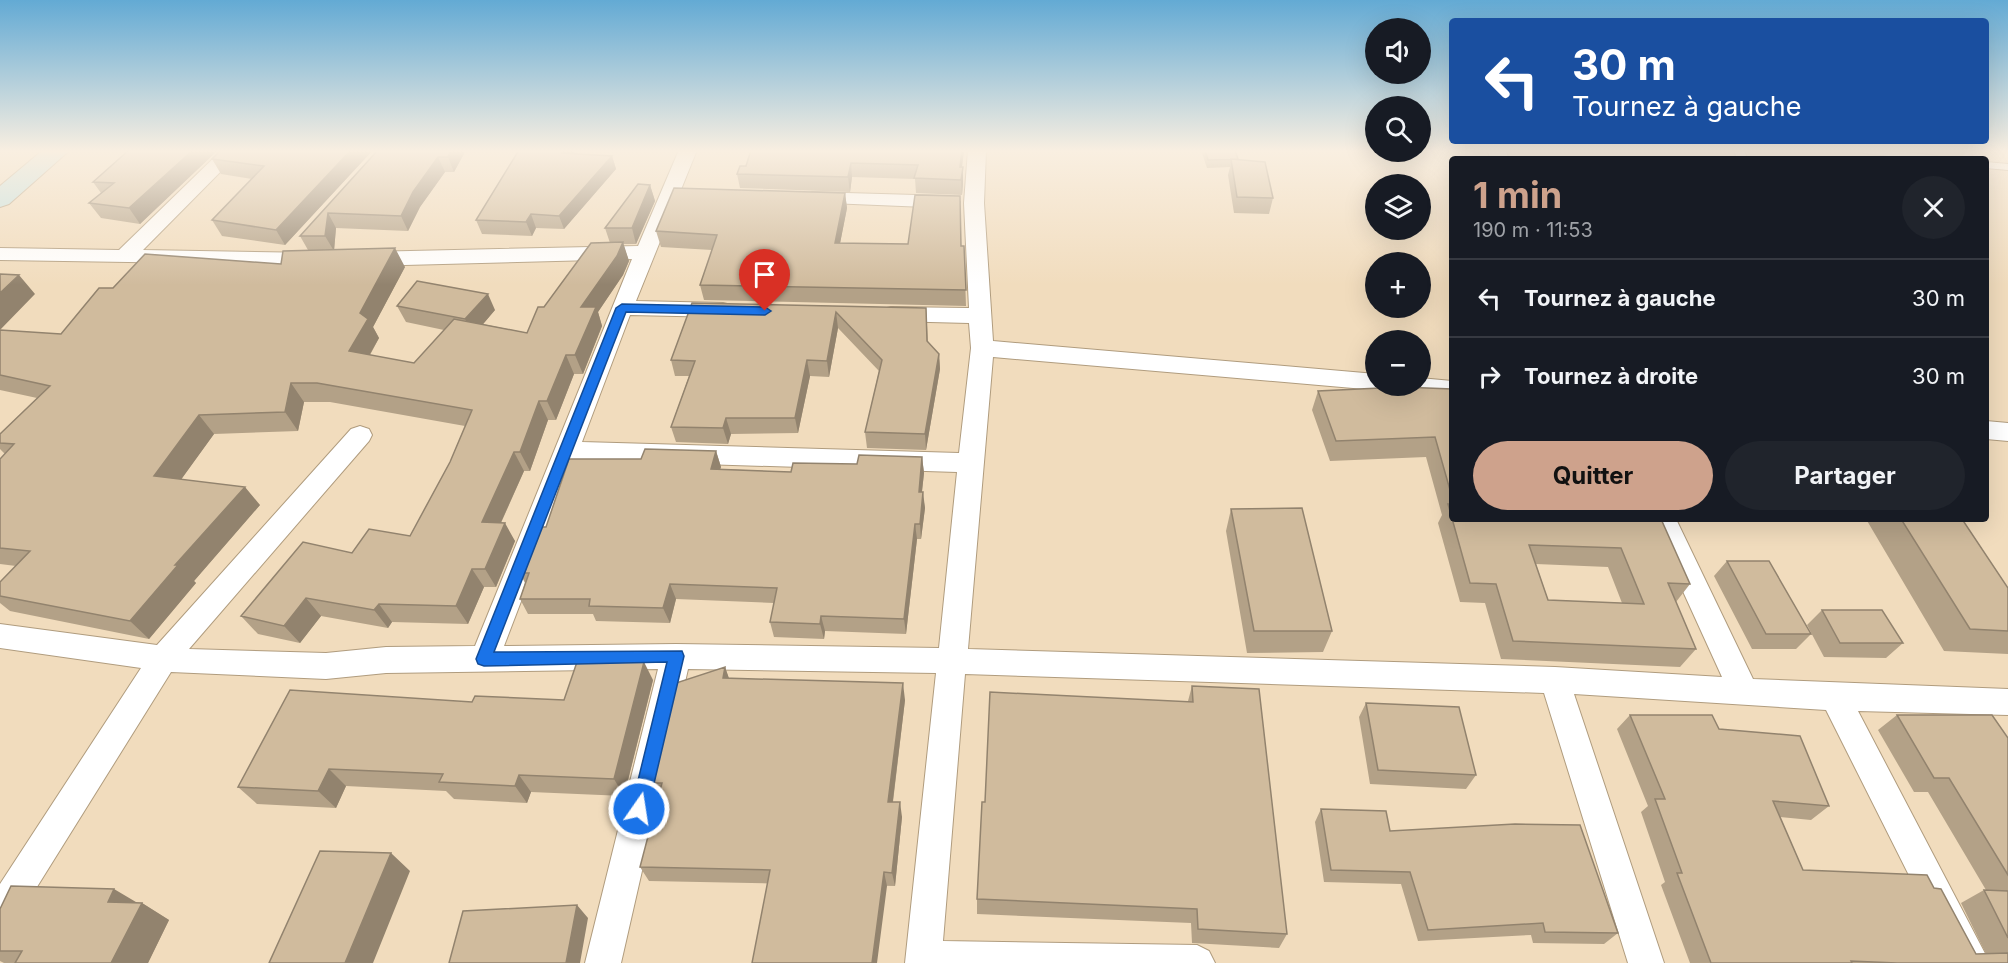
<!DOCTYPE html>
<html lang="fr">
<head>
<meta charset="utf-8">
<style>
  :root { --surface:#171b24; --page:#20242c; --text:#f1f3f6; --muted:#9ea1a6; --line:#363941; --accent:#cea28c }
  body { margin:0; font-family:Inter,sans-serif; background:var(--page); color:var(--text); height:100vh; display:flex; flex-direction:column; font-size:22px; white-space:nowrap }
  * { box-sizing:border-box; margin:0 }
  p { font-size:20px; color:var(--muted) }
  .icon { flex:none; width:33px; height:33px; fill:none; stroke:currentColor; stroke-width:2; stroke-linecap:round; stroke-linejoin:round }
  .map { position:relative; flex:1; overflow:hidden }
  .drawer { position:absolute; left:1449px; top:156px; width:540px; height:366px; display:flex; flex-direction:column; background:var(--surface); border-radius:6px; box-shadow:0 6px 24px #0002 }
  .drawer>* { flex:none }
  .banner { position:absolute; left:1449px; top:18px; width:540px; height:126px; border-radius:6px; box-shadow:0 6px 24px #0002; background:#1a4fa0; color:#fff; overflow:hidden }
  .buttons { position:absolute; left:1365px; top:18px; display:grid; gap:12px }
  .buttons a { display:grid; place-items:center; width:66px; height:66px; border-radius:50%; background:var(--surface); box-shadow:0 6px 24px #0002; font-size:30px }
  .pin { position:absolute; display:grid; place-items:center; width:51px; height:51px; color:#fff; margin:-62px -26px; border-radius:50% 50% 50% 0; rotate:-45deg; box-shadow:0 0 6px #0007 }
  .pin .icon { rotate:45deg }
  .me { position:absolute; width:66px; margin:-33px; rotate:13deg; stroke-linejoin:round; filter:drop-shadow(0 0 4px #0008) }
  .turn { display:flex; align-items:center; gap:21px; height:126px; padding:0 24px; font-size:27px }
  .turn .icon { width:78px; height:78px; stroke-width:2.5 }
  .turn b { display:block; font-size:42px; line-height:51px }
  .round { display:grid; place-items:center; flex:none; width:63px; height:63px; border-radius:32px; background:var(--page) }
  .summary { display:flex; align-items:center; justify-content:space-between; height:102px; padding:0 24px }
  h1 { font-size:36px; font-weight:700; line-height:45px; color:var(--accent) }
  .primary-button { display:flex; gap:12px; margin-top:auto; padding:12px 24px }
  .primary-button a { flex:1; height:69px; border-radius:36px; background:var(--accent); color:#111; font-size:24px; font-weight:700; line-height:69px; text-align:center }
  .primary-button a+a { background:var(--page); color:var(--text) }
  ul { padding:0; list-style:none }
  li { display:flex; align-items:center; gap:18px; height:78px; padding:0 24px; border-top:2px solid var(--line) }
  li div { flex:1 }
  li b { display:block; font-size:22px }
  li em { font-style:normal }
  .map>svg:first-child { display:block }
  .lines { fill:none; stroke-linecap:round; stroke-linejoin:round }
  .lane-casing { stroke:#b09c7e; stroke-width:2 }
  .street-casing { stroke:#b09c7e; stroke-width:2 }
  .secondary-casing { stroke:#b09c7e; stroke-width:2 }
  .lane { fill:#fff; fill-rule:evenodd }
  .street { fill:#fff; fill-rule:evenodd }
  .secondary { fill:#c0e2e4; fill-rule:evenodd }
  .wall { fill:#b3a187; fill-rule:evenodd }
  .shaded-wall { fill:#92836e }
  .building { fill:#d0bb9d; stroke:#92836e; stroke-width:1.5; fill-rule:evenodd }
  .route { fill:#1a73e8; stroke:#114b97; stroke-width:1.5 }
</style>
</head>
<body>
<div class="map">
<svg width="2008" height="963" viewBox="0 0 2008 963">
  <rect width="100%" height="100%" fill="#f1dcbd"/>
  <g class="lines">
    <defs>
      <path id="lane" d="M 1734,150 L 1744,150 L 1747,159 L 1737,159 Z
        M 1859,150 L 1890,150 L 1937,156 L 1942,159 L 1913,159 L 1864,153 Z
        M 1986,162 L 2008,164 L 2008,170 L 1986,168 Z"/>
      <path id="street" d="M 222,150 L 242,150 L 143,250 L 315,253 L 322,255 L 326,260 L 322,265 L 0,260 L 0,248 L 119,250 Z
        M 679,150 L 697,150 L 636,301 L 723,303 L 731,305 L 734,310 L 731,315 L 723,317 L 630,315 L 582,442 L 959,453 L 971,348 L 969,323 L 891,321 L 883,319 L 880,314 L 883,309 L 891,307 L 969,308 L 964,203 L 968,150 L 986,150 L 984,203 L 993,341 L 1376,374 L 1376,386 L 1386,386 L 1376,390 L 993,357 L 968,649 L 1555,667 L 1722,677 L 1650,519 L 1676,519 L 1753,679 L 2008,689 L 2008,715 L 1858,711 L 1990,963 L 1953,963 L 1826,710 L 1574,694 L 1664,963 L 1628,963 L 1544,693 L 965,674 L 943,941 L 1197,945 L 1209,951 L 1215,963 L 905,963 L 936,673 L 688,669 L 621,963 L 585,963 L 658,669 L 386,673 L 326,679 L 171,672 L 12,927 L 0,932 L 0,884 L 141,668 L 0,648 L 0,624 L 157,645 L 351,429 L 360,426 L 369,429 L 372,435 L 369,441 L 189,649 L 326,653 L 386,647 L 475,646 L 632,259 L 366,266 L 359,264 L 356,259 L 359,254 L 366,252 L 638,246 ZM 575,460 L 957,472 L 939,648 L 676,644 L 504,646 Z
        M 1487,150 L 1505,150 L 1509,159 L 1491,159 Z
        M 812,192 L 950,196 L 957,198 L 960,202 L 957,206 L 950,208 L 805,202 L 802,198 L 805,194 Z
        M 1420,378 L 1452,381 L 1452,397 L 1407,392 L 1404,386 L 1420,386 Z
        M 1986,421 L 2008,423 L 2008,441 L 1986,439 Z"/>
      <path id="secondary" d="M 43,150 L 70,150 L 9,204 L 0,207 L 0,186 Z"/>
    </defs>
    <!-- lane casing -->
    <use href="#lane" class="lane-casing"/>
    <!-- street casing -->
    <use href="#street" class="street-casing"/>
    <!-- secondary casing -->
    <use href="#secondary" class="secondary-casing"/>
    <!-- lane -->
    <use href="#lane" class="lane"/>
    <!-- street -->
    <use href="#street" class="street"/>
    <!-- secondary -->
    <use href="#secondary" class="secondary"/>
  </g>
  <!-- wall -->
  <path class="wall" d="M 129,150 L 218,150 L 140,224 L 101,218 L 89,203 L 101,193 L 93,182 Z
    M 373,150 L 285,245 L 222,236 L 212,220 L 252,179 L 221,174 L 212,159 Z
    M 378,150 L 466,150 L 454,172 L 445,172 L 420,207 L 408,231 L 336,228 L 334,250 L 405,267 L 373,327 L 379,338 L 370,355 L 414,363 L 444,330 L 406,322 L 397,306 L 495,310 L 483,324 L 527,333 L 544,307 L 610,243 L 605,228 L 650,185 L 655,201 L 636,244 L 623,244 L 629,261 L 623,275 L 598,312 L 602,326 L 583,374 L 574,374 L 556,420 L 548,420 L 530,471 L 524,471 L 501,523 L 515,541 L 496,587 L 484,587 L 468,624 L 392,622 L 388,628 L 321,616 L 300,643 L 258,634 L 241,616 L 352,553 L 410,536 L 450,462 L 465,426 L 330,402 L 304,402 L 298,431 L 214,434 L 181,479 L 260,505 L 194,581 L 196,583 L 149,639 L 10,611 L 0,603 L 0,582 L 16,566 L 0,564 L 0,459 L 5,454 L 0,449 L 0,434 L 37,398 L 0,390 L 0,330 L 61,334 L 113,288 L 281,264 L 308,250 L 300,236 Z
    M 576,150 L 574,154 L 612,156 L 616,169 L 564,229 L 536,228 L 532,236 L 482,234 L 476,220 Z
    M 751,150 L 964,150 L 962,167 L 963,182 L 962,195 L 916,193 L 915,179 L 852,177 L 850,192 L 740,188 L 737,174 L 746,166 Z
    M 1201,150 L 1235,150 L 1237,160 L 1273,198 L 1269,214 L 1234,213 L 1228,175 L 1230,167 L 1207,168 Z
    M 845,193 L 847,208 L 840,243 L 964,246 L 966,306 L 704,300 L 700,285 L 712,250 L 661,247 L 656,231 Z
    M 692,303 L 926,308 L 928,342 L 939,354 L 940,369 L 926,450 L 867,448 L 865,432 L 879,371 L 838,328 L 829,377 L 810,376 L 798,433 L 731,434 L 728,444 L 676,442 L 671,427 L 689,376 L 675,376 L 671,360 Z
    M 1452,389 L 1452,519 L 1661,519 L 1690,584 L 1676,602 L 1696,649 L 1680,667 L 1501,659 L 1485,603 L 1460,602 L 1438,523 L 1442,515 L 1426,457 L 1330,461 L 1312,410 L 1318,391 ZM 1536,564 L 1608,567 L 1622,603 L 1548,600 Z
    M 716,451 L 721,467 L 720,469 L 791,472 L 857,464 L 922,457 L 924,473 L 922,492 L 925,508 L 921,539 L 917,539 L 906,634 L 825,631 L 824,639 L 774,637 L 770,622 L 774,603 L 676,599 L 670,623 L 596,621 L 593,614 L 528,614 L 520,599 L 525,583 L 520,573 L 546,527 L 641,459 Z
    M 1231,509 L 1332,631 L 1323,652 L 1247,653 L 1226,531 Z
    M 1866,519 L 1962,519 L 2008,588 L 2008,654 L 1944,651 Z
    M 1727,561 L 1811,634 L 1796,649 L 1752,649 L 1714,576 Z
    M 1822,610 L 1903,643 L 1886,658 L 1824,657 L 1807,625 Z
    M 725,667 L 729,679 L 905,700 L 893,802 L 902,817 L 895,886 L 649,881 L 640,867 L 659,795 L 653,783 Z
    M 653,680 L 624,796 L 531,792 L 527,803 L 454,799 L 446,791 L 346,786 L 336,808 L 257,804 L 238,787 L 472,702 L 564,700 Z
    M 1192,686 L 1287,934 L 1279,948 L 1192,943 L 1191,923 L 977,914 L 977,899 L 985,802 L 1188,701 Z
    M 1366,703 L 1476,775 L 1466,789 L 1370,784 L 1359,717 Z
    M 1630,715 L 1719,729 L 1829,806 L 1811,820 L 1780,817 L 1803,870 L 1934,888 L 1976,954 L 1986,954 L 1961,903 L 1984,890 L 1986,890 L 1928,792 L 1914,792 L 1878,730 L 1897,715 L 2008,738 L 2008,963 L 1690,963 L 1661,885 L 1665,882 L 1641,812 L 1648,806 L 1617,729 Z
    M 1321,809 L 1390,831 L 1618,933 L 1604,944 L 1533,943 L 1531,935 L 1418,941 L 1401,884 L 1324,882 L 1315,822 Z
    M 137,903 L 142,903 L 169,920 L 148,963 L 4,963 L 0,961 L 0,951 Z"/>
  <!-- shaded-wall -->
  <path class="shaded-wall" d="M 193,150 L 218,150 L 140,224 L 129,208 Z
    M 351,150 L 373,150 L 285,245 L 276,230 Z
    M 451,150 L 466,150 L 454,172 L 448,157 Z
    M 564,150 L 576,150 L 567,166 L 562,153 Z
    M 962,150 L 964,150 L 960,182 L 960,167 Z
    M 612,156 L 616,169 L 564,229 L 559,216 Z
    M 438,157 L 445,172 L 420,207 L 408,231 L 401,216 L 413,192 Z
    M 851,163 L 852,177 L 850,192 L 848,177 Z
    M 963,167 L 963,182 L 962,195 L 961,180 Z
    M 650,185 L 655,201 L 636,244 L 632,228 Z
    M 845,193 L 847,208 L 837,259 L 835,243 Z
    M 328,213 L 336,228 L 334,251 L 325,236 Z
    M 531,214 L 536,228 L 532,236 L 526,222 Z
    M 623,242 L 629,261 L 623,275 L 598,312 L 602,326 L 583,374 L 575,355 L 581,307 Z
    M 395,248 L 405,267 L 373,327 L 379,338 L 361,370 L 349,351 L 360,313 Z
    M 19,275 L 35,294 L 0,330 L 0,293 Z
    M 488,294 L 495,310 L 473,336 L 465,319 Z
    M 836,312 L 838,328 L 829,377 L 827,361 Z
    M 939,354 L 940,369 L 926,450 L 925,434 Z
    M 566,355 L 574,374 L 556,420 L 547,401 Z
    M 807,360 L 810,376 L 798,433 L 795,418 Z
    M 291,383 L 304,402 L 298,431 L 285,412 Z
    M 539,401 L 548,420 L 530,471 L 520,452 Z
    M 199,415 L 214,434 L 170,495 L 154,476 Z
    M 726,418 L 731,434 L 728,444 L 723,428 Z
    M 716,451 L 721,467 L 715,484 L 711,469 Z
    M 514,452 L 524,471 L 493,540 L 482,522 Z
    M 922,457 L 924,473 L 920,508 L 919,492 Z
    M 245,487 L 260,505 L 194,581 L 196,583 L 149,639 L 130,621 L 175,565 Z
    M 923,492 L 925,508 L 921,539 L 920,524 Z
    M 505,523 L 515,541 L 496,587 L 485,569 Z
    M 915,524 L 917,539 L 906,634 L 904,619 Z
    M 472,569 L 484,587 L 468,624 L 456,606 Z
    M 670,584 L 676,599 L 670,623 L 663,608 Z
    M 306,598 L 321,616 L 300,643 L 284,626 Z
    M 379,604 L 392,622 L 388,628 L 374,610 Z
    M 821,616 L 825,631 L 824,639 L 820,624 Z
    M 644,662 L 653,680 L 624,796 L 614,779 Z
    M 725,667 L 731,684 L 723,678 Z
    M 903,683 L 905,700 L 891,816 L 888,802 Z
    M 329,769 L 346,786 L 336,808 L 318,791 Z
    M 519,775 L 531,792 L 527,803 L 515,786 Z
    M 900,802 L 902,817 L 895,886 L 892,873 Z
    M 391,853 L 410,871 L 373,963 L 345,963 Z
    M 884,872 L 887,886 L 877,963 L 872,963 Z
    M 114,889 L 141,905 L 142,903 L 169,920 L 148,963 L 111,963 L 108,902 Z
    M 577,905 L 588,918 L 580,963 L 566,963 Z"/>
  <!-- building -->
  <path class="building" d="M 129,150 L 193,150 L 129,208 L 89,203 L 114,183 L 93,182 Z
    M 221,150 L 351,150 L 276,230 L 212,220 L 264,166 L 212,159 Z
    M 378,150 L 451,150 L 448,157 L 438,157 L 413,192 L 401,216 L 328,213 L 325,236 L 300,236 Z
    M 519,150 L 564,150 L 562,153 L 612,156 L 559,216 L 531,214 L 526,222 L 476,220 Z
    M 751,150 L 962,150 L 960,167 L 963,167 L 961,180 L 914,178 L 918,165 L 851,163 L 848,177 L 737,174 L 740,166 L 746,166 Z
    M 1205,150 L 1235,150 L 1238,159 L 1208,160 Z
    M 1908,157 L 1927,159 L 1909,159 Z
    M 1231,159 L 1265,162 L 1273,198 L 1237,197 Z
    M 638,184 L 650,185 L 632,228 L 605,228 Z
    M 674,188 L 845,193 L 835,243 L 908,244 L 915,195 L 960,196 L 961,246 L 964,246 L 966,290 L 700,285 L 717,235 L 656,231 Z
    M 623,242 L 617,256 L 581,307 L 596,307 L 575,355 L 566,355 L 547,401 L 539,401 L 520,452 L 514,452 L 482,522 L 505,523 L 485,569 L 472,569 L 456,606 L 379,604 L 374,610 L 306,598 L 284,626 L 241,616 L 303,542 L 352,553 L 369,529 L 410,536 L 450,462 L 472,410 L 317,383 L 291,383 L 285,412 L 199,415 L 154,476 L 245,487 L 175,565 L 178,565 L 130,621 L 0,596 L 0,582 L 30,551 L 0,548 L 0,459 L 14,444 L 0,443 L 0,434 L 50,386 L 0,375 L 0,330 L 61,334 L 99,288 L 113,288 L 145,254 L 281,264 L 283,251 L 395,248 L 360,313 L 368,319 L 349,351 L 414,363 L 454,319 L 527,333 L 538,307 L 544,307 L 591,243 Z
    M 0,274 L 19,275 L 0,293 Z
    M 417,281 L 488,294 L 465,319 L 397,306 Z
    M 692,303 L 926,308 L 927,341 L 939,354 L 925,434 L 865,432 L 882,360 L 836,312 L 827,361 L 807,360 L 795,418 L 726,418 L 723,428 L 671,427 L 695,361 L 671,360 Z
    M 1401,387 L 1452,389 L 1452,497 L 1435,437 L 1336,441 L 1318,391 Z
    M 645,449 L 716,451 L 711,469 L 791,472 L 793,463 L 857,464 L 859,455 L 922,457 L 919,492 L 923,492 L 920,524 L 915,524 L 904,619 L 821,616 L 820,624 L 770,622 L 777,588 L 670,584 L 663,608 L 589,606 L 590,599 L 520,599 L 529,573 L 520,573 L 538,527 L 546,527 L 569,459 L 641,459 Z
    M 1448,504 L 1452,504 L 1452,519 L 1661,519 L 1690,584 L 1668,583 L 1696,649 L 1513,641 L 1496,584 L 1470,583 ZM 1529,545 L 1621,548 L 1644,604 L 1548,600 Z
    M 1302,508 L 1332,631 L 1254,631 L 1231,509 Z
    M 1901,519 L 1962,519 L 2008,588 L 2008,631 L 1970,629 Z
    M 1727,561 L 1769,561 L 1811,634 L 1766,634 Z
    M 1822,610 L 1882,610 L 1903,643 L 1840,643 Z
    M 578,659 L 644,662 L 614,779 L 519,775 L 515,786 L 439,782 L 443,774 L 329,769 L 318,791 L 238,787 L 290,690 L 472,702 L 475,696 L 564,700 Z
    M 725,667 L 723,678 L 903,683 L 888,802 L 900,802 L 892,873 L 884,872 L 872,963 L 752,963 L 770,870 L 640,867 L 662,783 L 653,783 L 676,683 Z
    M 1192,686 L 1259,689 L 1287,934 L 1198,929 L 1197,909 L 977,899 L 982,802 L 985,802 L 990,692 L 1193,702 Z
    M 1366,703 L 1459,707 L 1476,775 L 1378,770 Z
    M 1630,715 L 1712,715 L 1719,729 L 1800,736 L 1829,806 L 1773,801 L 1803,870 L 1927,875 L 1934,888 L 1941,889 L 1976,954 L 2008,953 L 2008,963 L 1897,963 L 1851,961 L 1852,963 L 1711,963 L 1677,873 L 1682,873 L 1655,799 L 1665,799 Z
    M 1897,715 L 1992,715 L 2008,738 L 2008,875 L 1949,778 L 1934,778 Z
    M 1321,809 L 1386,811 L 1390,831 L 1515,824 L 1580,825 L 1618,933 L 1545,932 L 1543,923 L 1428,930 L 1410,872 L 1331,870 Z
    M 320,851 L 391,853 L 345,963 L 269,963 Z
    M 11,886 L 114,889 L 108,902 L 142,903 L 111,963 L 15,963 L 22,951 L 0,951 L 0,909 Z
    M 1984,890 L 2008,891 L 2008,938 Z
    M 577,905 L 566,963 L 449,963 L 463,911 Z"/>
  <!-- sky -->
  <linearGradient id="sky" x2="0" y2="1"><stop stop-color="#63aad4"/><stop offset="0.53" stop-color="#f9efe1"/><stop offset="1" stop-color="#f9efe1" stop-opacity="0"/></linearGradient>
  <rect width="2008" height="285" fill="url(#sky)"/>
  <!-- route -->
  <path class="route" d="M 622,304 L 765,307 L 771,311 L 765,315 L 626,312 L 494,652 L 682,651 L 684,656 L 648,809 L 646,815 L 639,817 L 633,815 L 631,809 L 667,662 L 484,666 L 478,664 L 476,659 L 616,308 Z"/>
</svg>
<div class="buttons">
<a><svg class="icon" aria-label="sound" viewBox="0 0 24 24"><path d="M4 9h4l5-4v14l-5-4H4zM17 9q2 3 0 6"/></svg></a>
<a><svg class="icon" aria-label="search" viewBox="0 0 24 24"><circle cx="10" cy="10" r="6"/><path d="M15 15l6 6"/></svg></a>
<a><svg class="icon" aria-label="layers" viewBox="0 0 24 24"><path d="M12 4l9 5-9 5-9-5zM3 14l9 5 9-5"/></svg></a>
<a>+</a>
<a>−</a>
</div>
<div class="pin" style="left:765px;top:311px;background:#d93025"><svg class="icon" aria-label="arrive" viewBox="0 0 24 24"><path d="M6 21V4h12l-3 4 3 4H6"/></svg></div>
<svg class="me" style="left:639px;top:809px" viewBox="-20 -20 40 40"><circle r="17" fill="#1a73e8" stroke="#fff" stroke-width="3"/><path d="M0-11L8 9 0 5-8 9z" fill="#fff"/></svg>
<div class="banner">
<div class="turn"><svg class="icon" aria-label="left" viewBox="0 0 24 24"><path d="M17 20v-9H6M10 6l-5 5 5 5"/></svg><div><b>30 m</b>Tournez à gauche</div></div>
</div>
<section class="drawer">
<div class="summary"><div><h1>1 min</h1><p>190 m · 11:53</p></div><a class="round"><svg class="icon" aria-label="close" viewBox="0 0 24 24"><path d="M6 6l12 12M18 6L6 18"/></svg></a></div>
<ul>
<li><svg class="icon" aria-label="left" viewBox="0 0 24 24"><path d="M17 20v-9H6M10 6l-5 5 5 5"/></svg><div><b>Tournez à gauche</b></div><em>30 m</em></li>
<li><svg class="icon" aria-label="right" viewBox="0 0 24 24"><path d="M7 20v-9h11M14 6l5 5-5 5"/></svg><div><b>Tournez à droite</b></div><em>30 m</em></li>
</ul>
<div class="primary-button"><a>Quitter</a><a>Partager</a></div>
</section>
</div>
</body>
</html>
